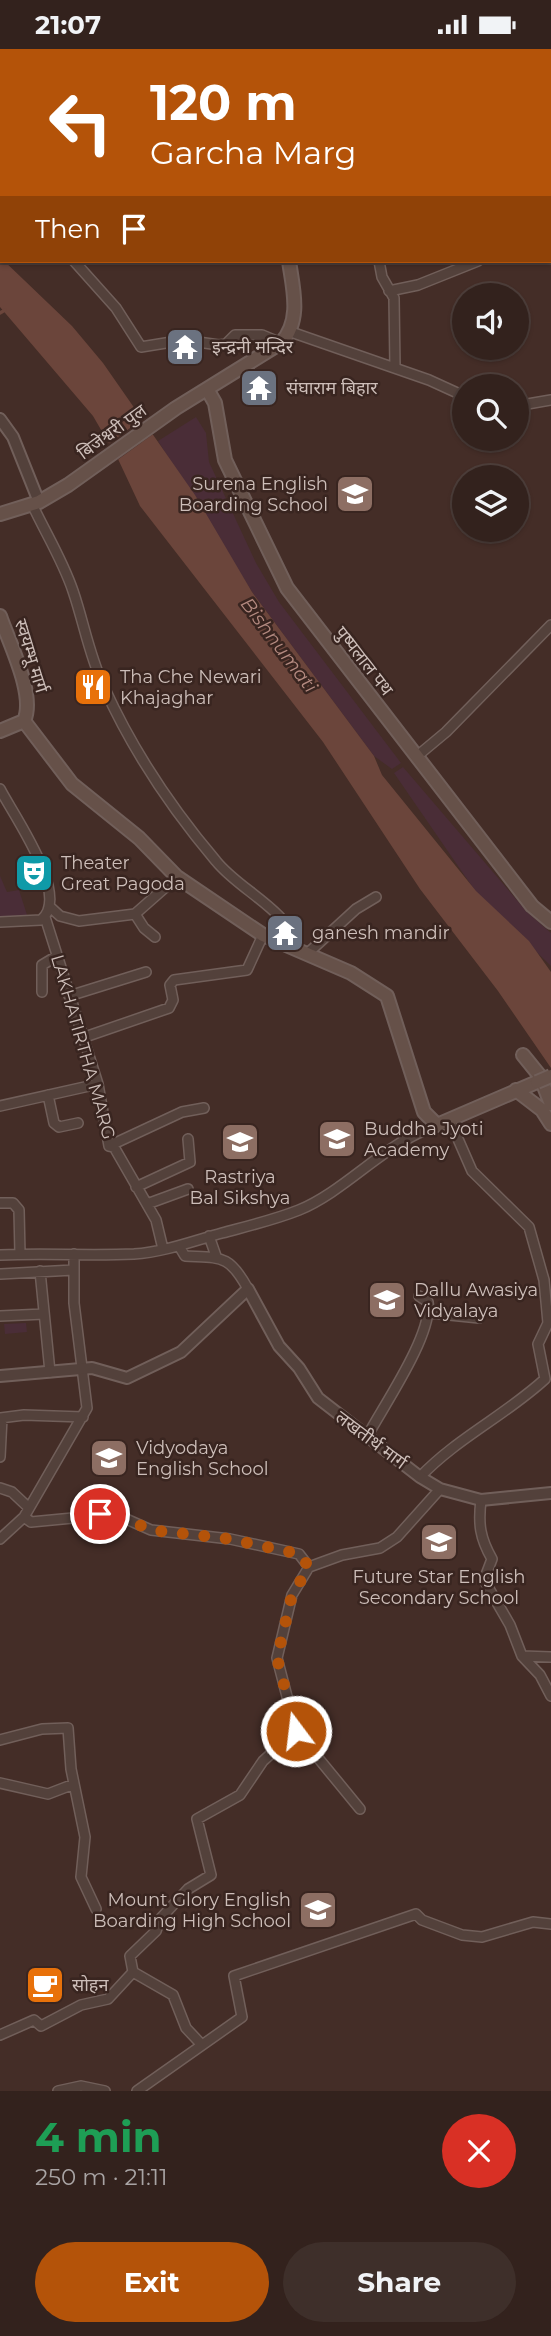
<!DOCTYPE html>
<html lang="en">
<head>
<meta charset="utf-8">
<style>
  :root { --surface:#33221d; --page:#3e2f2a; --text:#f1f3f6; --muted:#a9a4a4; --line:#4e3f3b; --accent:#b45309 }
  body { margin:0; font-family:Montserrat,"Noto Sans Devanagari",sans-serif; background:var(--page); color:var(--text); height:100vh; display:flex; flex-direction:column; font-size:26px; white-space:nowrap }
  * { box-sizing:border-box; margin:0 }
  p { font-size:23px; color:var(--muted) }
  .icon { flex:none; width:38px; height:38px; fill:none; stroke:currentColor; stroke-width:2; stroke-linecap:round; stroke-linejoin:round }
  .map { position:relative; height:2042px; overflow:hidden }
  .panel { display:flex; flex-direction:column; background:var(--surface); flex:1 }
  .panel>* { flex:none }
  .hud { position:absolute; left:0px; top:0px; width:551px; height:214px; box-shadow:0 2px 5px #0004,0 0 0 2px var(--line); background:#b45309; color:#fff; overflow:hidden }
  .tools { position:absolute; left:452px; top:234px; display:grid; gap:14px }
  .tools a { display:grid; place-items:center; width:77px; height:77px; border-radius:50%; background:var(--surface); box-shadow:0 2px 5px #0004,0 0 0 2px var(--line); font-size:35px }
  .pin { position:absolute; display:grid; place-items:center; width:60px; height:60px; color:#fff; margin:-30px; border:4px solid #fff; border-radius:50%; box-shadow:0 2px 7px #0007 }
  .me { position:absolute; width:77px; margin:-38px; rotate:345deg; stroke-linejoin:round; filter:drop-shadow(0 0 5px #0008) }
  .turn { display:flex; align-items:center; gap:24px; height:147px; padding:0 35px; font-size:32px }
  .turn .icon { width:91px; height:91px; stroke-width:2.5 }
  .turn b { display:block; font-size:49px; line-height:60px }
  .then { display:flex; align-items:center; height:66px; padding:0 35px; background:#0003; gap:14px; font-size:26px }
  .round { display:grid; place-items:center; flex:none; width:74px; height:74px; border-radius:37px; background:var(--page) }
  .headline { display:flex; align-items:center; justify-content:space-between; height:119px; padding:0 35px }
  h1 { font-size:42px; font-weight:700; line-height:52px; color:#1e9e55 }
  .action { display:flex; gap:14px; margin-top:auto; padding:14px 35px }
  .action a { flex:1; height:80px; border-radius:42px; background:var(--accent); color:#fff; font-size:28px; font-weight:700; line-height:80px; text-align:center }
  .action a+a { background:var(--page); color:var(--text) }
  .status { display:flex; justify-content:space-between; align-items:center; height:49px; padding:0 35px; background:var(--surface); direction:ltr }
  .status svg { height:19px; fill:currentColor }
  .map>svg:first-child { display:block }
  .green { fill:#4a2d37 }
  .water { fill:#6b453b }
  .pier { fill:#442d27 }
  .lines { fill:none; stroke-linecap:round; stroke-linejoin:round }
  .stream { stroke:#6b453b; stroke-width:3.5 }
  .minor-casing { stroke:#715f5a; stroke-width:12 }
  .tertiary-casing { stroke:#715f5a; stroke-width:14 }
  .secondary-casing { stroke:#715f5a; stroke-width:16 }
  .minor { stroke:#53413b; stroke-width:9 }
  .tertiary { stroke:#53413b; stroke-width:10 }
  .secondary { stroke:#665149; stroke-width:12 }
  .secondary-bridge-casing { stroke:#715f5a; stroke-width:16; stroke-linecap:butt }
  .secondary-bridge { stroke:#665149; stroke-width:12 }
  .route { stroke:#b45309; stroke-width:12; stroke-dasharray:0 21.6 }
  .labels { text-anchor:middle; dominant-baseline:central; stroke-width:5; stroke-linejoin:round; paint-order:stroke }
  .poi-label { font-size:18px; fill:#cdbeb9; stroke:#392520; text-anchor:start }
  .street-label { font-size:18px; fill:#cdbeb9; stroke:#392520 }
  .water-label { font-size:19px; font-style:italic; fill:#b48a80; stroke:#392520 }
</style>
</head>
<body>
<div class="status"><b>21:07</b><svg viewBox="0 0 49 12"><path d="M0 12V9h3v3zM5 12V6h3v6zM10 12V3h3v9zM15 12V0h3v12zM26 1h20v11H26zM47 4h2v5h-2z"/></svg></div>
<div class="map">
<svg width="551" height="2042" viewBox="0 0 551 2042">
  <rect width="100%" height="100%" fill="#442d27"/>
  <!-- green -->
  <path class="green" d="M 196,368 L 206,384 L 209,413 L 256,514 L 279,553 L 401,714 L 392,720 L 374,707 L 252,543 L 158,392 Z
    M 403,718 L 527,863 L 551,884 L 551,917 L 478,846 L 394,724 Z
    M 0,827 L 7,843 L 19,841 L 28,869 L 0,872 Z
    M 26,1274 L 27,1283 L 5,1285 L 4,1275 Z"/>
  <!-- water -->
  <path class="water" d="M 0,208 L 72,277 L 103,314 L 195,446 L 252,543 L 374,707 L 382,726 L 476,842 L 529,892 L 551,923 L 551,1019 L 498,942 L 420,840 L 323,693 L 140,457 L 118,410 L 93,367 L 0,258 Z"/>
  <!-- pier -->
  <path class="pier" d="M 145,368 L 156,383 L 116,412 L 107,396 Z"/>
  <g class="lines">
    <!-- stream -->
    <path class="stream" d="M 0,264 L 5,261"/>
    <defs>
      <path id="minor" d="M 50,0 L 51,2
        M 327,0 L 327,2
        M 0,15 L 2,19
        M 550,35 L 551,36
        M 0,145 L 2,150
        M 550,189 L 551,189
        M 74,212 L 116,259 L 141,298 L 184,291 L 219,296 L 226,295 L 235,286 L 262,286 L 281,294
        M 379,212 L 382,228 L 394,249 L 395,318
        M 389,242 L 418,236 L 478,212
        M 291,283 L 429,331 L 464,347
        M 516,357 L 551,351
        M 32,455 C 45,483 63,512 73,542 C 84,574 89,606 104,638 C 132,700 172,760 216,812 C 240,842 288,860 298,899
        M 416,708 L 446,683 L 551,576
        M 0,740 C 12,764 72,847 41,871 L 0,873
        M 49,857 L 60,867 L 79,872 L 135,865 L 177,828
        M 135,865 L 144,879 L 155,888
        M 45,868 L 98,1035 L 109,1097 L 114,1098 L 156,1171 L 163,1200
        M 308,904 L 356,860 L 376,848
        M 42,943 L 42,916 L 57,907
        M 69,947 L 146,923
        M 82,989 L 169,959 L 173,951 L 170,936 L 174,931 L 247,921 L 263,886
        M 48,1046 L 54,1074 L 59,1078 L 78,1074
        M 0,1057 L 98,1035
        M 109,1097 L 182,1063 L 204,1059
        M 136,1138 L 190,1113 L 188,1090
        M 0,1154 L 13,1154 L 19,1161 L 20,1205
        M 147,1155 L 188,1140
        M 209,1187 L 216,1207
        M 179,1197 L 185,1207 C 221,1209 229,1205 248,1240
        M 0,1206 C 45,1204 89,1207 134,1205 C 164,1203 193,1192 222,1184 C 248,1177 274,1171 299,1161 C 352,1139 394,1082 451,1074 L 472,1122 L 529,1178 L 544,1231 L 548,1274 L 538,1295 L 545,1330 C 506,1366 457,1389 420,1428
        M 40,1222 L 50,1323
        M 1,1225 L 73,1221
        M 430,1264 L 479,1269
        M 0,1267 L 44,1265
        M 0,1369 L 24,1366 L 83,1368
        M 368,1386 C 384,1356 433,1285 428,1253 L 419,1247
        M 0,1408 L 2,1369
        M 0,1439 L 12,1443 L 29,1459
        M 481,1451 C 478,1475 480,1489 492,1510 L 484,1531 L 510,1576 L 522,1607 L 540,1626 L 551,1647
        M 24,1468 L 31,1473 L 115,1465 L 151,1481 L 230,1490 L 299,1505 L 309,1518 L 342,1506 L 380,1499 L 397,1488 L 440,1440
        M 0,1490 L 24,1468 L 87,1359 L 74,1254 L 74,1205
        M 309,1518 L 292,1546 L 277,1609 L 296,1682 L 360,1760
        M 522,1607 L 551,1608
        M 0,1691 L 42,1680 L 68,1679 L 71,1720 L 85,1788 L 81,1828 L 96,1860
        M 0,1734 L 48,1745 L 74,1735
        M 133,1923 L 173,1946 L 186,1979 L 201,1995
        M 0,1986 L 34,1971 L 41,1977 L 81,1956 L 108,1950 L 133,1923 L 130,1907 L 156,1882 L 160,1870 L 188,1840 L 211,1826 L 197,1770 L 240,1746 L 263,1712 L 296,1682
        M 58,2042 L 81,2037 L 105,2042
        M 137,2042 L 242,1968 L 234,1927 L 416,1865 L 422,1871 L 462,1886 L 482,1888 L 533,1873 L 551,1875"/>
      <path id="tertiary" d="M 294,2 L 296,0
        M 0,370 L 13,388 L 39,453
        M 0,1327 L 92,1319 L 127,1329 L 181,1303 L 248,1240 L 279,1297 L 299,1319 L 318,1349 L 420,1428 L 440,1440 L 481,1451 L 551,1444"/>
      <path id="secondary" d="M 237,0 L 238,2
        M 0,180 L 2,181
        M 207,340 L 215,354 L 225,411 L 287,539 L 532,857 L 551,873
        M 0,465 L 39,453 L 68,436 L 176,359 L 281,294 C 302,271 293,240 289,212
        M 0,567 C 9,594 36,646 24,672 L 0,682
        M 24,672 L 72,735 L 139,789 L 177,828 L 263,886 L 351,924 L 387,947 L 424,1063 L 437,1076 L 537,1033
        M 523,1006 L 540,1027 L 551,1055
        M 516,1041 L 542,1061 L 551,1075"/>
    </defs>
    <!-- minor casing -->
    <use href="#minor" class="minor-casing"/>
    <!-- tertiary casing -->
    <use href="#tertiary" class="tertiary-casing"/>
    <!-- secondary casing -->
    <use href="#secondary" class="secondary-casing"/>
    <!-- minor -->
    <use href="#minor" class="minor"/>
    <!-- tertiary -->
    <use href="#tertiary" class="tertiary"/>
    <!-- secondary -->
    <use href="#secondary" class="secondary"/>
    <defs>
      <path id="secondary-bridge" d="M 537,1033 L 551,1027"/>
    </defs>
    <!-- secondary-bridge casing -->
    <use href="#secondary-bridge" class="secondary-bridge-casing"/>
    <!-- secondary-bridge -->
    <use href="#secondary-bridge" class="secondary-bridge"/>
  </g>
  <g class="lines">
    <!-- route -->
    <path class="route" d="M 100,1465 L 115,1465 L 151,1481 L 230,1490 L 299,1505 L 309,1518 L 292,1546 L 277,1609 L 296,1682"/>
  </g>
  <!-- icons -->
  <defs>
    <symbol id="temple-square" viewBox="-11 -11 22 22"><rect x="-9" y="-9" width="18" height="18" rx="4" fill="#6b7280" stroke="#392520"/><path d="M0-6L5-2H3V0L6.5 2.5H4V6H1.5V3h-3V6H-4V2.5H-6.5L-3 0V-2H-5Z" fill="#fff"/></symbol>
    <symbol id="school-square" viewBox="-11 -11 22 22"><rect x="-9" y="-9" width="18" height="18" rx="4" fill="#8d6e63" stroke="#392520"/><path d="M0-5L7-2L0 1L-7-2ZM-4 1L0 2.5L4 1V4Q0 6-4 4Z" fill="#fff"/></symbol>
    <symbol id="restaurant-square" viewBox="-11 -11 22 22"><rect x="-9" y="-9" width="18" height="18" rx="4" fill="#e8710a" stroke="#392520"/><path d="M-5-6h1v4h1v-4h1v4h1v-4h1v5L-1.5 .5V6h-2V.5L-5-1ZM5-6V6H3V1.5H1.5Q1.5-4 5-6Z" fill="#fff"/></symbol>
    <symbol id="theatre-square" viewBox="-11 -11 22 22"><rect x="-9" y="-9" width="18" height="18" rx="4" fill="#0f9aa8" stroke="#392520"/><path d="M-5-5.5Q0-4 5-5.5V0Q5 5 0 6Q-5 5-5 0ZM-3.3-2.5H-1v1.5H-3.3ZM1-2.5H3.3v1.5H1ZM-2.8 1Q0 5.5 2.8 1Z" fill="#fff"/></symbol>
    <symbol id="cafe-square" viewBox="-11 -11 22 22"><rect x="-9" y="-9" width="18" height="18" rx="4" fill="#e8710a" stroke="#392520"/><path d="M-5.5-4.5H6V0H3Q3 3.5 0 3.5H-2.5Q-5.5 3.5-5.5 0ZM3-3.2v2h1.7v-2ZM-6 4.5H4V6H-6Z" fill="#fff"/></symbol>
  </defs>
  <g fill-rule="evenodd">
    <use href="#temple-square" x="163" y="276" width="44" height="44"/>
    <use href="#temple-square" x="237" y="317" width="44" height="44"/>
    <use href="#school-square" x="333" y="423" width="44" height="44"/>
    <use href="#restaurant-square" x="71" y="616" width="44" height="44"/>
    <use href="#theatre-square" x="12" y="802" width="44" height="44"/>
    <use href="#temple-square" x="263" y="862" width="44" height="44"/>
    <use href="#school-square" x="315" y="1068" width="44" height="44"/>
    <use href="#school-square" x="218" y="1071" width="44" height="44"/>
    <use href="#school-square" x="365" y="1229" width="44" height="44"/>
    <use href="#school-square" x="87" y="1387" width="44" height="44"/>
    <use href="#school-square" x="417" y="1471" width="44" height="44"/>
    <use href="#school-square" x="296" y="1839" width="44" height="44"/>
    <use href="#cafe-square" x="23" y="1914" width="44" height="44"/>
  </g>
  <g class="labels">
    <!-- poi labels -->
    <g class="poi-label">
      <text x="212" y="298">इन्द्रनी मन्दिर</text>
      <text x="286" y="339">संघाराम बिहार</text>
      <text x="328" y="435" text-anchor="end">Surena English<tspan x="328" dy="21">Boarding School</tspan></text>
      <text x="120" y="628">Tha Che Newari<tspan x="120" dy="21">Khajaghar</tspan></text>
      <text x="61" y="814">Theater<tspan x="61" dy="21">Great Pagoda</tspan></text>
      <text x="312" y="884">ganesh mandir</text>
      <text x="364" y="1080">Buddha Jyoti<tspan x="364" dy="21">Academy</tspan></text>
      <text x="240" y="1128" text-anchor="middle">Rastriya<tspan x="240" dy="21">Bal Sikshya</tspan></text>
      <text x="414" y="1241">Dallu Awasiya<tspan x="414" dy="21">Vidyalaya</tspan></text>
      <text x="136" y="1399">Vidyodaya<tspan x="136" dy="21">English School</tspan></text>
      <text x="439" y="1528" text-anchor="middle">Future Star English<tspan x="439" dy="21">Secondary School</tspan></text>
      <text x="291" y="1851" text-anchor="end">Mount Glory English<tspan x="291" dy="21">Boarding High School</tspan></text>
      <text x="72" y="1936">सोहन</text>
    </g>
    <!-- street labels -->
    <g class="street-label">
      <text transform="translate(112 383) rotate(-36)">बिजेश्वरी पुल</text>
      <text transform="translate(31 607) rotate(73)">स्वयम्भू मार्ग</text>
      <text transform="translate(364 612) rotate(52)">पुष्पलाल पथ</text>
      <text transform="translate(83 998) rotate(74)">LAKHATIRTHA MARG</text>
      <text transform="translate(371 1391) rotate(37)">लखतीर्थ मार्ग</text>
    </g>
    <!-- water labels -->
    <g class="water-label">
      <text transform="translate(279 596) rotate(53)">Bishnumati</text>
    </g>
  </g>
</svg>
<div class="tools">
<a><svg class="icon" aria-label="sound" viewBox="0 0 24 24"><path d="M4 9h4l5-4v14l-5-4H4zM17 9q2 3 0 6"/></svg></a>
<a><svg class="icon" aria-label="search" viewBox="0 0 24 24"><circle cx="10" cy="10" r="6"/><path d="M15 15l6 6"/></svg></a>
<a><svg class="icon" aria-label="layers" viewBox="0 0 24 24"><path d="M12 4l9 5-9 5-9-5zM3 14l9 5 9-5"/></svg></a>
</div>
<div class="pin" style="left:100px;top:1465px;background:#d93025"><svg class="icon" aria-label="arrive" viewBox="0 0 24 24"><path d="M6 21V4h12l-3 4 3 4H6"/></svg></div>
<svg class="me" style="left:296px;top:1682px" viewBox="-20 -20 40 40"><circle r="17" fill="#b45309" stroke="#fff" stroke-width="3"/><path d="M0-11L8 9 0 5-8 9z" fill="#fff"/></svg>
<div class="hud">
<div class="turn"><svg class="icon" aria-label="left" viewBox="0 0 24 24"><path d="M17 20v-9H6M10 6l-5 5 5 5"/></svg><div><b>120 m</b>Garcha Marg</div></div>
<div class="then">Then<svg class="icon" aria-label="arrive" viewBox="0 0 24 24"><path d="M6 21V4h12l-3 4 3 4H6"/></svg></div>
</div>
</div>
<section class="panel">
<div class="headline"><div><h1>4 min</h1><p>250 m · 21:11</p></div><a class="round" style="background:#d93025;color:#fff"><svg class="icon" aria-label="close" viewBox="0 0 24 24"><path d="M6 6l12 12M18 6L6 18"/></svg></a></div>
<div class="action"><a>Exit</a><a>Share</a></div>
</section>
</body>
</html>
